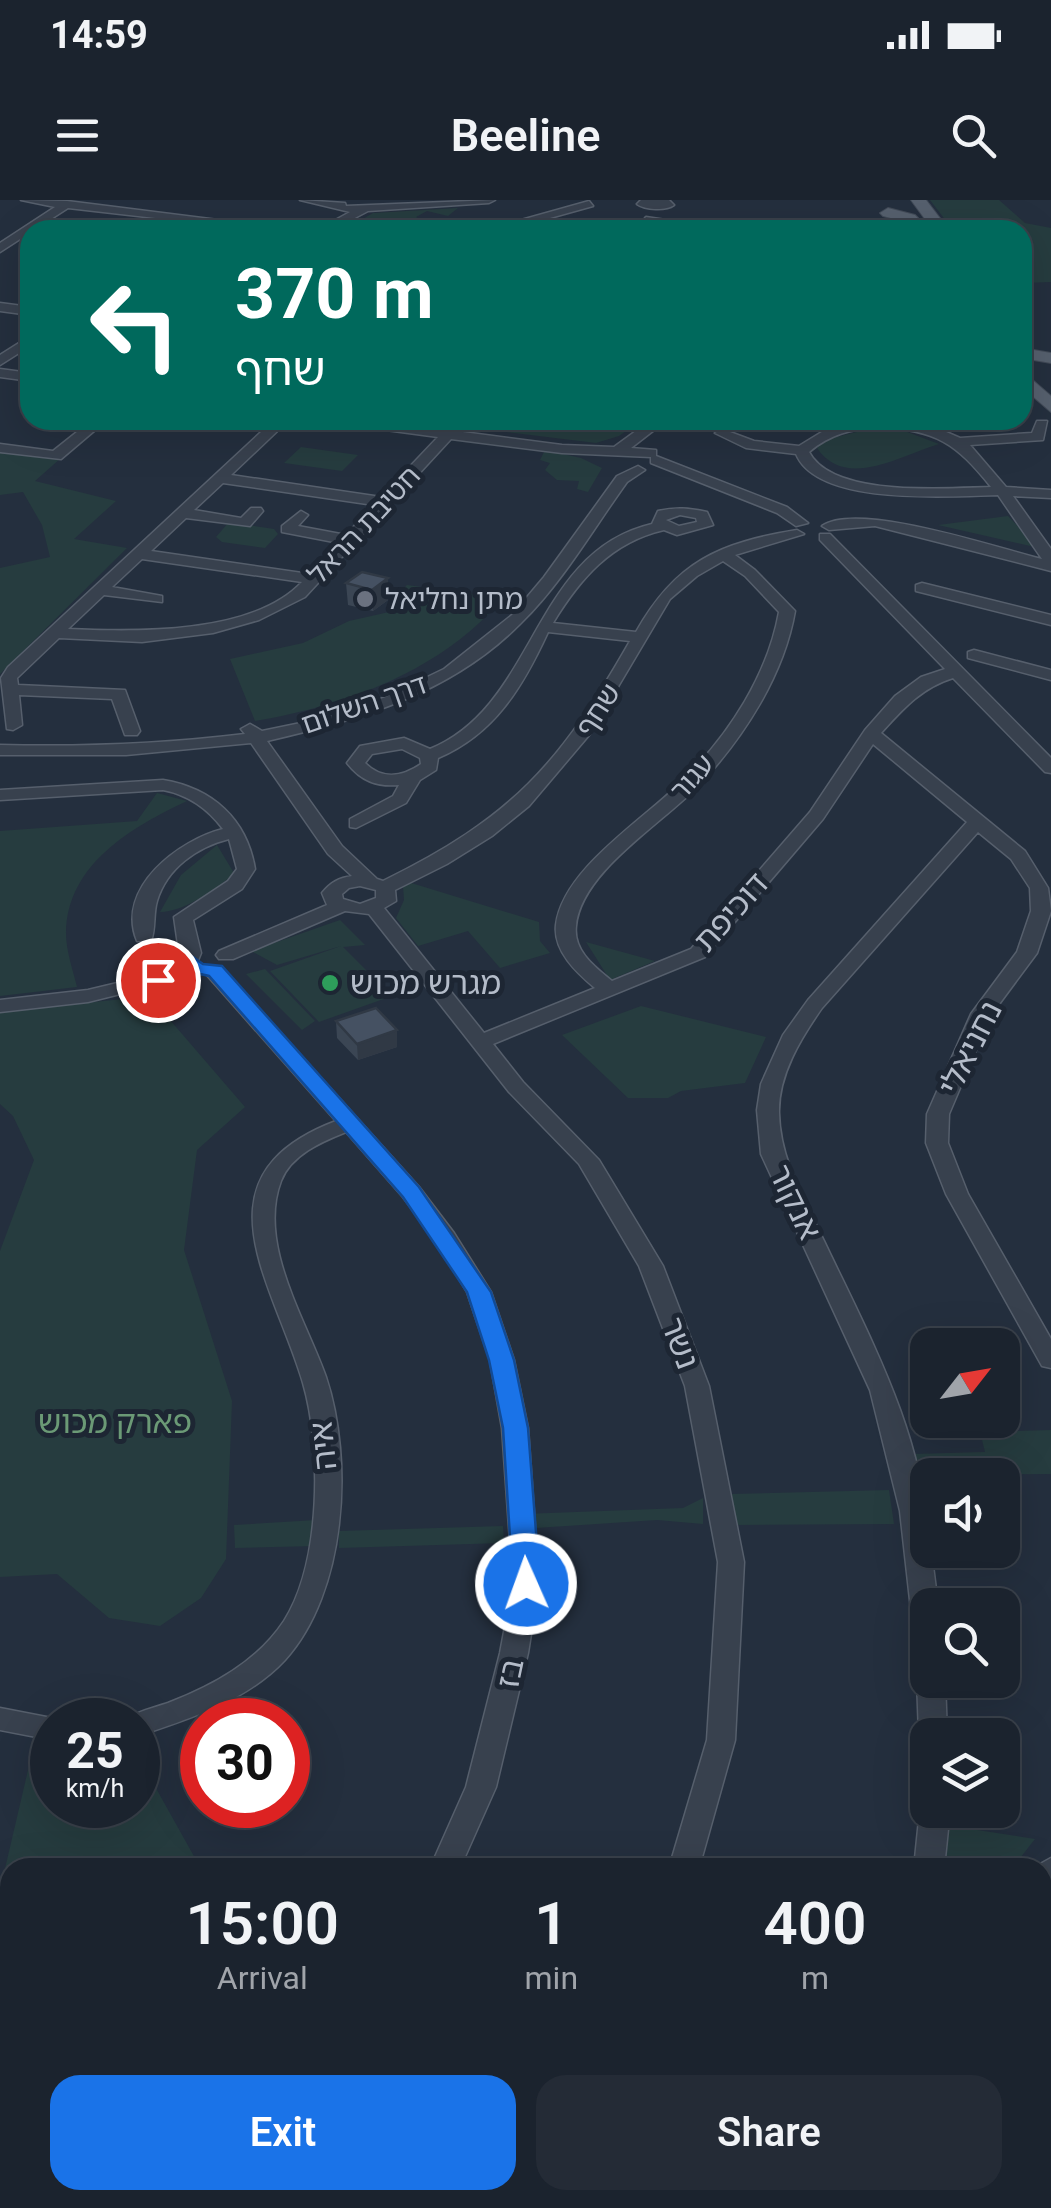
<!DOCTYPE html>
<html lang="en">
<head>
<meta charset="utf-8">
<style>
  :root { --surface:#1b232e; --page:#242b36; --text:#f1f3f6; --muted:#a0a4aa; --line:#39404a; --accent:#1a73e8 }
  body { margin:0; font-family:Roboto,"Noto Sans Hebrew",sans-serif; background:var(--page); color:var(--text); height:100vh; display:flex; flex-direction:column; font-size:38px; white-space:nowrap }
  * { box-sizing:border-box; margin:0 }
  p { font-size:32px; color:var(--muted) }
  .icon { flex:none; width:55px; height:55px; fill:none; stroke:currentColor; stroke-width:2; stroke-linecap:round; stroke-linejoin:round }
  .map { position:relative; flex:1; overflow:hidden }
  .panel { position:absolute; left:0px; top:1658px; width:1052px; height:352px; display:flex; flex-direction:column; background:var(--surface); border-radius:30px 30px 0 0; box-shadow:0 10px 40px #0002,0 0 0 2px var(--line) }
  .panel>* { flex:none }
  .guide { position:absolute; left:20px; top:20px; width:1012px; height:210px; border-radius:30px; box-shadow:0 10px 40px #0002,0 0 0 2px var(--line); background:#00695c; color:#fff; overflow:hidden }
  .needle { width:65px; rotate:59deg }
  .tools { position:absolute; left:910px; top:1128px; display:grid; gap:20px }
  .tools a { display:grid; place-items:center; width:110px; height:110px; border-radius:20px; background:var(--surface); box-shadow:0 10px 40px #0002,0 0 0 2px var(--line); font-size:50px }
  .speed { position:absolute; left:30px; top:1498px; display:flex; gap:20px; font-size:50px; font-weight:700; text-align:center }
  .speed>* { display:grid; place-content:center; width:130px; height:130px; border-radius:50%; background:var(--surface); box-shadow:0 10px 40px #0002,0 0 0 2px var(--line); line-height:1 }
  .speed small { font-size:25px; font-weight:400 }
  .speed .limit { border:15px solid #d22; background:#fff; color:#111 }
  .pin { position:absolute; display:grid; place-items:center; width:85px; height:85px; color:#fff; margin:-42px; border:5px solid #fff; border-radius:50%; box-shadow:0 2px 10px #0007 }
  .me { position:absolute; width:110px; margin:-55px; rotate:358deg; stroke-linejoin:round; filter:drop-shadow(0 0 8px #0008) }
  .turn { display:flex; align-items:center; gap:35px; height:210px; padding:0 50px; font-size:45px }
  .turn .icon { width:130px; height:130px; stroke-width:2.5 }
  .turn b { display:block; font-size:70px; line-height:85px }
  .eta { display:flex; justify-content:space-evenly; align-items:center; height:170px; text-align:center }
  .eta b { font-size:60px; font-weight:600; line-height:70px }
  .button { display:flex; gap:20px; margin-top:auto; padding:20px 50px }
  .button a { flex:1; height:115px; border-radius:30px; background:var(--accent); color:#fff; font-size:40px; font-weight:600; line-height:115px; text-align:center }
  .button a+a { background:var(--page); color:var(--text) }
  .status { display:flex; justify-content:space-between; align-items:center; height:70px; padding:0 50px; background:var(--surface); direction:ltr }
  .status svg { height:28px; fill:currentColor }
  header { display:flex; justify-content:space-between; align-items:center; height:130px; padding:0 50px; background:var(--surface); font-size:45px; font-weight:600 }
  .map>svg:first-child { display:block }
  .green { fill:#263c3f }
  .lines { fill:none; stroke-linecap:round; stroke-linejoin:round }
  .minor-casing { stroke:#565f6c; stroke-width:3 }
  .major-casing { stroke:#414a57; stroke-width:2 }
  .minor { fill:#38414e; fill-rule:evenodd }
  .major { fill:#56606e; fill-rule:evenodd }
  .wall { fill:#3b4654 }
  .shaded-wall { fill:#303945 }
  .building { fill:#455162; stroke:#303945; stroke-width:2.5 }
  .route { fill:#1a73e8; stroke:#114b97; stroke-width:2.5 }
  .worship-dot { fill:#6b7280; stroke:#1d2633; stroke-width:4 }
  .leisure-dot { fill:#2e9e5b; stroke:#1d2633; stroke-width:4 }
  .labels { text-anchor:middle; dominant-baseline:central; stroke-width:10; stroke-linejoin:round; paint-order:stroke }
  .far-street-label { font-size:28px; fill:#b4bcc9; stroke:#1d2633 }
  .far-poi-label { font-size:28px; fill:#b4bcc9; stroke:#1d2633; text-anchor:start }
  .street-label { font-size:32px; fill:#b4bcc9; stroke:#1d2633 }
  .poi-label { font-size:32px; fill:#b4bcc9; stroke:#1d2633; text-anchor:start }
  .park-label { font-size:32px; fill:#6b9a76; stroke:#1d2633 }
</style>
</head>
<body>
<div class="status"><b>14:59</b><svg viewBox="0 0 49 12"><path d="M0 12V9h3v3zM5 12V6h3v6zM10 12V3h3v9zM15 12V0h3v12zM26 1h20v11H26zM47 4h2v5h-2z"/></svg></div>
<header><svg class="icon" aria-label="menu" viewBox="0 0 24 24"><path d="M4 6h16M4 12h16M4 18h16"/></svg>Beeline<svg class="icon" aria-label="search" viewBox="0 0 24 24"><circle cx="10" cy="10" r="6"/><path d="M15 15l6 6"/></svg></header>
<div class="map">
<svg width="1051" height="2008" viewBox="0 0 1051 2008">
  <rect width="100%" height="100%" fill="#242f3e"/>
  <!-- green -->
  <path class="green" d="M 930,0 L 999,0 L 1025,23 L 1051,28 L 1051,82 L 1023,83 L 1022,30 L 953,30 Z
    M 458,8 L 448,16 L 427,11 L 416,17 L 419,19 C 396,16 370,37 351,26 L 373,13 Z
    M 409,220 L 642,220 L 619,236 L 596,243 Z
    M 873,228 L 902,230 L 939,244 C 900,256 845,290 817,248 L 824,240 Z
    M 301,247 L 358,255 L 342,271 L 284,263 Z
    M 0,250 L 61,258 L 35,281 L 116,301 L 74,339 L 127,348 L 0,474 L 0,368 L 50,357 L 42,325 L 23,292 L 0,295 Z
    M 545,250 L 581,258 L 602,268 L 588,292 L 577,289 L 579,281 L 557,280 L 545,270 L 550,263 L 540,260 Z
    M 1008,316 L 1039,348 L 938,325 Z
    M 229,322 L 274,329 L 278,334 L 265,348 L 222,342 L 216,337 Z
    M 407,385 L 503,398 C 443,470 346,506 255,521 L 230,459 L 303,443 L 349,421 L 398,410 L 409,401 L 402,390 Z
    M 157,593 L 187,601 C 132,627 67,664 66,733 C 66,751 73,770 77,787 L 0,796 L 0,631 L 137,621 Z
    M 217,645 L 234,673 C 218,689 183,712 160,712 L 181,675 Z
    M 408,682 L 539,722 L 540,741 L 550,753 L 500,768 L 468,731 L 418,746 L 396,718 L 404,700 L 403,686 Z
    M 340,720 L 365,745 L 343,747 L 392,796 L 319,822 L 270,771 L 341,746 L 277,765 L 251,751 Z
    M 586,742 L 655,761 L 610,780 Z
    M 265,769 L 315,821 L 302,830 L 246,774 Z
    M 157,792 L 169,792 L 179,811 L 170,820 L 245,907 L 197,950 L 184,1050 L 232,1201 L 226,1359 L 201,1398 L 160,1426 L 109,1418 L 57,1374 L 0,1377 L 0,1051 L 34,960 L 13,916 L 0,904 L 0,812 L 141,797 Z
    M 641,806 L 766,837 L 745,883 L 681,891 L 668,898 L 628,898 L 562,835 Z
    M 1051,1230 L 1051,1274 L 928,1275 L 927,1292 L 922,1292 L 913,1254 L 985,1252 L 980,1232 Z
    M 889,1290 L 894,1324 L 734,1325 L 730,1294 Z
    M 703,1298 L 703,1324 L 657,1320 L 536,1328 L 523,1314 L 683,1308 Z
    M 316,1320 L 315,1346 L 235,1348 L 234,1325 Z
    M 503,1326 L 504,1343 L 339,1348 L 339,1331 Z
    M 52,1552 L 52,1605 L 138,1605 L 138,1556 L 200,1667 L 10,1668 L 10,1805 L 0,1799 L 0,1690 L 32,1553 Z
    M 945,1625 L 1035,1639 L 1013,1667 L 943,1668 Z"/>
  <g class="lines">
    <defs>
      <path id="minor" d="M 21,0 L 67,1 L 298,30 L 261,30 L 68,8 L 0,52 L 0,43 L 55,7 Z
        M 300,0 L 345,3 L 346,6 L 495,0 L 489,3 L 368,11 L 332,30 L 319,29 L 350,12 Z
        M 641,0 L 669,0 L 674,5 C 666,11 645,10 637,4 Z
        M 589,1 L 593,6 L 514,28 L 481,30 L 491,21 L 514,22 Z
        M 646,17 L 712,27 L 718,30 L 689,30 L 642,22 Z
        M 0,103 L 30,107 L 30,115 L 0,111 Z
        M 30,136 L 30,146 L 0,165 L 0,155 Z
        M 0,169 L 30,173 L 30,181 L 0,177 Z
        M 92,220 L 107,220 L 61,259 L 0,252 L 0,244 L 53,251 Z
        M 274,220 L 289,220 L 231,275 L 381,297 L 438,237 L 341,224 L 334,220 L 372,220 L 562,245 L 614,247 L 651,220 L 667,220 L 631,248 L 656,250 L 656,256 L 787,307 L 808,323 L 796,326 L 777,313 L 651,263 L 651,257 L 562,253 L 451,239 L 305,397 L 259,420 L 213,433 L 142,442 L 59,438 L 17,478 L 18,485 L 125,490 L 140,531 L 137,535 L 125,535 L 112,499 L 19,495 L 22,525 L 13,530 L 7,529 L 1,478 L 8,467 ZM 223,283 L 374,305 L 346,335 L 298,326 L 308,315 L 301,311 L 282,326 L 282,332 L 339,343 L 309,374 L 151,351 L 186,318 L 250,326 L 263,311 L 261,308 L 251,308 L 241,318 L 194,310 ZM 142,359 L 302,382 C 252,435 135,432 68,429 L 104,395 L 162,402 L 162,396 L 112,387 Z
        M 904,220 L 930,225 L 960,238 L 1032,233 L 1037,221 L 1047,221 L 1043,240 L 970,245 L 1006,287 L 1051,290 L 1051,298 L 1013,296 L 1051,349 L 1051,371 L 875,326 L 829,330 L 822,326 C 858,301 997,348 1042,359 L 998,295 C 951,296 818,307 796,254 L 746,248 L 715,233 L 722,229 L 754,241 L 799,246 L 830,227 L 856,221 ZM 879,227 C 936,230 956,243 991,287 C 946,288 833,298 809,252 C 830,234 852,229 879,227 Z
        M 638,266 L 645,270 L 627,282 C 593,329 563,382 521,423 C 452,493 360,520 267,541 L 342,646 L 377,679 L 383,681 C 512,618 560,564 630,441 L 548,432 C 523,486 495,534 438,558 L 436,570 L 420,580 L 406,603 L 356,628 L 350,627 L 350,619 L 393,596 L 399,585 C 377,587 361,581 347,563 L 360,546 L 404,538 L 430,549 C 537,505 532,352 652,324 L 658,311 C 676,307 689,308 707,312 L 713,325 L 677,335 L 664,330 C 611,342 580,379 553,423 L 636,432 C 676,361 719,343 797,330 L 804,334 L 735,355 L 755,370 L 795,411 C 784,475 744,537 700,584 C 665,622 581,671 576,726 C 573,751 595,767 612,781 L 691,749 L 810,612 L 865,530 L 895,496 L 921,477 L 945,469 L 820,340 L 820,334 L 830,334 L 1051,558 L 1051,573 L 1045,572 L 953,478 C 921,488 903,509 881,533 L 1025,651 L 1048,688 L 1051,711 L 1037,753 L 991,815 L 949,914 L 948,943 L 968,994 L 1051,1139 L 1051,1168 L 1042,1166 L 946,994 L 926,943 L 927,914 L 971,814 L 1017,752 L 1031,711 L 1030,688 L 1011,659 L 978,632 L 822,808 C 801,838 778,875 779,913 C 780,960 804,999 824,1041 C 869,1136 928,1242 928,1350 L 931,1350 L 938,1405 L 928,1405 L 928,1447 L 918,1444 L 914,1436 L 900,1311 L 870,1190 L 761,954 L 757,910 L 761,884 L 783,835 L 808,800 L 967,622 L 873,544 L 823,619 L 705,757 L 493,844 L 523,882 L 599,960 L 663,1066 L 709,1186 L 744,1362 L 735,1540 L 699,1668 L 669,1668 L 707,1540 L 718,1362 L 685,1186 L 639,1066 L 579,964 L 509,892 L 369,714 L 345,711 L 233,759 L 219,759 L 216,755 L 219,751 L 327,705 L 322,693 C 331,682 339,678 352,676 L 328,654 L 251,543 L 126,555 L 0,555 L 0,545 C 82,547 163,544 245,534 L 241,529 L 250,524 L 262,531 L 325,518 L 386,497 L 444,469 L 512,415 L 544,377 L 617,276 ZM 680,315 L 696,318 L 697,322 L 679,326 L 666,320 ZM 723,361 L 745,376 L 779,412 C 768,474 730,533 686,577 C 649,617 563,667 556,725 C 553,751 577,773 595,788 L 484,833 L 384,708 L 396,701 L 395,690 L 447,664 L 492,636 L 529,606 L 590,534 L 670,399 L 697,376 ZM 402,549 L 420,558 L 421,564 C 402,577 382,580 365,563 L 372,554 ZM 360,686 L 376,690 L 376,698 L 360,704 L 343,699 L 342,694 L 349,688 Z
        M 922,383 L 1051,415 L 1051,425 L 916,391 L 916,385 Z
        M 974,450 L 1051,470 L 1051,480 L 968,458 L 968,452 Z
        M 163,580 C 212,588 247,619 255,669 L 242,689 L 193,720 L 201,753 L 197,763 L 190,765 L 180,759 L 174,717 L 228,681 L 237,669 L 229,639 C 197,647 167,668 157,701 C 153,714 156,729 151,741 L 137,741 C 115,688 179,640 223,629 C 208,609 189,595 163,590 L 0,600 L 0,590 Z
        M 197,764 L 206,768 L 221,767 L 419,987 L 454,1033 L 491,1092 L 514,1160 L 528,1228 L 539,1384 L 528,1453 L 496,1587 L 460,1668 L 430,1668 L 466,1587 L 500,1453 L 513,1384 L 502,1228 L 490,1160 L 467,1092 L 437,1042 L 403,997 L 346,932 C 321,942 291,955 281,981 C 257,1044 306,1120 326,1177 C 354,1261 346,1393 285,1460 C 247,1501 189,1519 138,1536 L 138,1520 L 126,1520 C 137,1511 154,1508 168,1503 C 212,1486 257,1462 284,1421 C 321,1363 322,1248 303,1183 C 273,1081 191,976 336,921 L 205,773 L 88,802 L 0,812 L 0,800 L 88,790 Z
        M 928,1470 L 928,1480 L 945,1480 L 947,1535 L 928,1535 L 928,1545 L 919,1535 L 917,1480 L 921,1472 Z
        M 0,1508 L 62,1520 L 52,1520 L 52,1540 L 0,1530 Z
        M 928,1600 L 928,1610 L 950,1610 L 944,1668 L 914,1668 L 920,1610 Z
        M 1051,1658 L 1051,1688 L 1042,1691 L 1042,1668 L 1033,1668 Z
        M 1051,1814 L 1051,1872 L 1042,1876 L 1042,1817 Z
        M 0,1823 L 10,1827 L 10,1859 L 0,1855 Z
        M 510,2000 L 546,2000 L 542,2008 L 506,2008 Z
        M 804,2000 L 838,2000 L 834,2008 L 800,2008 Z
        M 990,2000 L 1024,2000 L 1022,2008 L 988,2008 Z"/>
      <path id="major" d="M 911,0 L 926,0 L 949,30 L 933,30 Z
        M 888,8 L 915,15 L 918,18 L 910,23 L 883,16 L 880,13 Z
        M 1022,148 L 1051,153 L 1051,163 L 1022,158 Z
        M 1022,171 L 1051,196 L 1051,212 L 1022,187 Z"/>
    </defs>
    <!-- minor casing -->
    <use href="#minor" class="minor-casing"/>
    <!-- major casing -->
    <use href="#major" class="major-casing"/>
    <!-- minor -->
    <use href="#minor" class="minor"/>
    <!-- major -->
    <use href="#major" class="major"/>
  </g>
  <!-- wall -->
  <path class="wall" d="M 362,372 L 388,400 L 373,411 L 348,405 L 346,383 Z
    M 336,821 L 397,847 L 358,860 L 337,838 Z"/>
  <!-- shaded-wall -->
  <path class="shaded-wall" d="M 388,378 L 388,400 L 373,411 L 372,390 Z
    M 397,830 L 397,847 L 358,860 L 357,844 Z"/>
  <!-- building -->
  <path class="building" d="M 362,372 L 388,378 L 372,390 L 346,383 Z
    M 376,808 L 397,830 L 357,844 L 336,821 Z"/>
  <!-- route -->
  <path class="route" d="M 190,755 L 203,764 L 222,766 L 419,987 L 491,1092 L 514,1160 L 528,1228 L 540,1384 L 536,1391 L 526,1394 L 513,1384 L 503,1228 L 489,1160 L 467,1092 L 403,997 L 209,776 L 187,771 L 158,786 L 147,780 Z"/>
  <!-- markers -->
  <circle class="worship-dot" cx="365" cy="399" r="10"/>
  <circle class="leisure-dot" cx="330" cy="783" r="10"/>
  <g class="labels">
    <!-- far-street labels -->
    <g class="far-street-label">
      <text transform="translate(364 325) rotate(-47)">חטיבת הראל</text>
      <text transform="translate(364 504) rotate(-19)">דרך השלום</text>
      <text transform="translate(598 510) rotate(-57)">שחף</text>
      <text transform="translate(692 577) rotate(-48)">עגור</text>
    </g>
    <!-- far-poi labels -->
    <g class="far-poi-label">
      <text x="385" y="399">מתן נחליאל</text>
    </g>
    <!-- street labels -->
    <g class="street-label">
      <text transform="translate(731 712) rotate(-48)">דוכיפת</text>
      <text transform="translate(970 848) rotate(-63)">נחניאלי</text>
      <text transform="translate(795 1002) rotate(64)">אנקור</text>
      <text transform="translate(680 1143) rotate(69)">נשר</text>
      <text transform="translate(323 1246) rotate(-96)">איה</text>
      <text transform="translate(510 1473) rotate(-78)">בז</text>
    </g>
    <!-- poi labels -->
    <g class="poi-label">
      <text x="350" y="783">מגרש מכוש</text>
    </g>
    <!-- park labels -->
    <g class="park-label">
      <text x="115" y="1222">פארק מכוש</text>
    </g>
  </g>
</svg>
<div class="tools">
<a><svg class="needle" viewBox="-14 -14 28 28"><path d="M0-13l5 13h-10z" fill="#e53935"/><path d="M0 13l5-13h-10z" fill="#a0a4aa"/></svg></a>
<a><svg class="icon" aria-label="sound" viewBox="0 0 24 24"><path d="M4 9h4l5-4v14l-5-4H4zM17 9q2 3 0 6"/></svg></a>
<a><svg class="icon" aria-label="search" viewBox="0 0 24 24"><circle cx="10" cy="10" r="6"/><path d="M15 15l6 6"/></svg></a>
<a><svg class="icon" aria-label="layers" viewBox="0 0 24 24"><path d="M12 4l9 5-9 5-9-5zM3 14l9 5 9-5"/></svg></a>
</div>
<div class="speed"><div>25<small>km/h</small></div><div class="limit">30</div></div>
<div class="pin" style="left:158px;top:780px;background:#d93025"><svg class="icon" aria-label="arrive" viewBox="0 0 24 24"><path d="M6 21V4h12l-3 4 3 4H6"/></svg></div>
<svg class="me" style="left:526px;top:1384px" viewBox="-20 -20 40 40"><circle r="17" fill="#1a73e8" stroke="#fff" stroke-width="3"/><path d="M0-11L8 9 0 5-8 9z" fill="#fff"/></svg>
<div class="guide">
<div class="turn"><svg class="icon" aria-label="left" viewBox="0 0 24 24"><path d="M17 20v-9H6M10 6l-5 5 5 5"/></svg><div><b>370 m</b>שחף</div></div>
</div>
<section class="panel">
<div class="eta">
<div><b>15:00</b><p>Arrival</p></div>
<div><b>1</b><p>min</p></div>
<div><b>400</b><p>m</p></div>
</div>
<div class="button"><a>Exit</a><a>Share</a></div>
</section>
</div>
</body>
</html>
